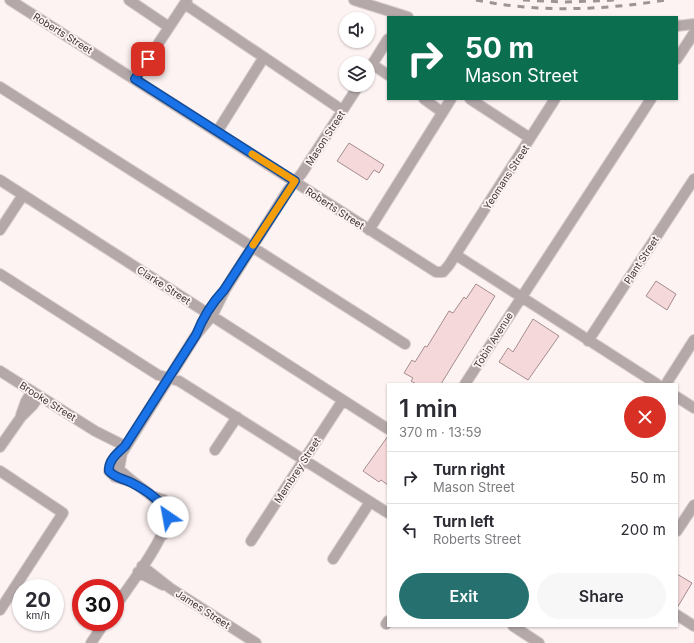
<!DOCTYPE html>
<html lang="en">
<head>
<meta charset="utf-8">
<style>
  :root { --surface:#fff; --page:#f7f7f7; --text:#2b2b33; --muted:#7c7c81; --line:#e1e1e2; --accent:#267170 }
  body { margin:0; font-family:Inter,sans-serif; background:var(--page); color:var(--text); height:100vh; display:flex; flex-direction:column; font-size:15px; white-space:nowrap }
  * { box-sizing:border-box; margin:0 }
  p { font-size:13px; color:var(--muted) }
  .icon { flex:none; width:22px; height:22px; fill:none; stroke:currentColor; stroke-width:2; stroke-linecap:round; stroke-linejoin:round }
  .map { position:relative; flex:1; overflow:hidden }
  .side { position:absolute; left:387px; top:383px; width:291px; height:244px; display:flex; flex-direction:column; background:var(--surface); border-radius:0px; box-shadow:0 1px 3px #0004 }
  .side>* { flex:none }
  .top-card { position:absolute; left:387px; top:16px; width:291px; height:84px; border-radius:0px; box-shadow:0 1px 3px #0004; background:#0b6e4f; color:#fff; overflow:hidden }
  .fabs { position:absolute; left:339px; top:12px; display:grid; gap:8px }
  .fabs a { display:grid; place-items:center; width:36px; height:36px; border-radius:50%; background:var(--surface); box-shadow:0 1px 3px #0004; font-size:20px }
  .speed { position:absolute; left:12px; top:579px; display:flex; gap:8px; font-size:20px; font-weight:700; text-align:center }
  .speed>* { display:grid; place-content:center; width:52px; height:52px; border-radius:50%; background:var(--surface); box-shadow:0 1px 3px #0004; line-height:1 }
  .speed small { font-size:10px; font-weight:400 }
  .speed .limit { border:6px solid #d22; background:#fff; color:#111 }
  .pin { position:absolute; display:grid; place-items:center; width:34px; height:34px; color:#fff; margin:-17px; border-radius:8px; box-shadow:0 2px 6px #0006 }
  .me { position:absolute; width:44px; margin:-22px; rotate:327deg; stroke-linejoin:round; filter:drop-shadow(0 0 3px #0008) }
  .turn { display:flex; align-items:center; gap:14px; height:84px; padding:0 12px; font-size:18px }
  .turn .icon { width:52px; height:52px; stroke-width:2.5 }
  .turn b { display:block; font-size:28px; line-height:34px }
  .round { display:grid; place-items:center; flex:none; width:42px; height:42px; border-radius:21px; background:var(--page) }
  .head { display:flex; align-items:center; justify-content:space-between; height:68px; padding:0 12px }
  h1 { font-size:24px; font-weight:600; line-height:30px }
  .action { display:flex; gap:8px; margin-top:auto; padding:8px 12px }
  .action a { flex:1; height:46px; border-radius:24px; background:var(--accent); color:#fff; font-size:16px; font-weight:600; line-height:46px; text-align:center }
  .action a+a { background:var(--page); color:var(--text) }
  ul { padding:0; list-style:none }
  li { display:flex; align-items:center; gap:12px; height:52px; padding:0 12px; border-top:1px solid var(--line) }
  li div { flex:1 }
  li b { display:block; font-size:15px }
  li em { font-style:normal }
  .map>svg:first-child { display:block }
  .building { fill:#f5d9da; stroke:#a58c8d }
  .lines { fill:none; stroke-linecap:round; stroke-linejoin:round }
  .minor-casing { stroke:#d8cdcd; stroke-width:12 }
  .minor { stroke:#b4a8a9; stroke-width:10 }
  .rail { stroke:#9f9494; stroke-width:3; stroke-dasharray:7 7; stroke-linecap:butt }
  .route-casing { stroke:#114b97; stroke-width:10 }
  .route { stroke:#1a73e8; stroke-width:7 }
  .slow { stroke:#f59e0b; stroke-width:7 }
  .labels { text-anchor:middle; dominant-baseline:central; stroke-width:3.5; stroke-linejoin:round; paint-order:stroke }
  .street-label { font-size:10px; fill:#413636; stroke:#fef3f3 }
</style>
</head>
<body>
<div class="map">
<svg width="694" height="643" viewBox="0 0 694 643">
  <rect width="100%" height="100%" fill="#fef3f3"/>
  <!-- building -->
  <path class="building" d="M 349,143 L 384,165 L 379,173 L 374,170 L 367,180 L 337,161 Z
    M 656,281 L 676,294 L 667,310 L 646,296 Z
    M 476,284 L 495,296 L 441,384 L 416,384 L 411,381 L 413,378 L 404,373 L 412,360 L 415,362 L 425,346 L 427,347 L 449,311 L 453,313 L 464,297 L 466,299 Z
    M 533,319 L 559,336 L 528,380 L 499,362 L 508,348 L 513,352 Z
    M 388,436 L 388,485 L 381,480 L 379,482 L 363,471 Z
    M 677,574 L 692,583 L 677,608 Z"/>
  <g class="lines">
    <defs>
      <path id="minor" d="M 10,0 L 436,272 L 443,272 L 449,265 L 555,99
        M 129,0 L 169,27
        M 354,0 L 408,17
        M 185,4 L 342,110
        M 677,26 L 694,24
        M 677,59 L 694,33
        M 372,64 L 388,75
        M 368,71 L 388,39
        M 135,79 L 187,0
        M 0,87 L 405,344
        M 424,99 L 442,112
        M 470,99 L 530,138
        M 217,132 L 264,57
        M 0,180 L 388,429
        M 0,230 L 23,195
        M 369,230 L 451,99
        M 456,255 L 657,384
        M 0,274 L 158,375 L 179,381 L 388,513
        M 588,341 L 694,179
        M 0,371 L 95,431 L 125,446
        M 465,384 L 651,99
        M 666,384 L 694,340
        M 677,397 L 694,408
        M 21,415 L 26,401 L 32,391
        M 0,447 L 21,417 L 33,405 L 39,396
        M 121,450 L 112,461 L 109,471 L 115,477 L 129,481
        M 215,450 L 237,417
        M 0,471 L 63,513 L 0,610
        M 155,497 L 164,500 L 178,512 L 174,524 L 163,535
        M 677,531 L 694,505
        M 251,541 L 343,400
        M 333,559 L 370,502
        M 142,566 L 170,588 L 256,643
        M 138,572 L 163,585
        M 115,607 C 125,591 178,525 165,509 C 152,493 133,484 119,469 L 122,453 L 196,335 L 212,316 L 225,290 L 288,190 L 302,173 L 359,85
        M 677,615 L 694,626
        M 386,624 L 388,621
        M 513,626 L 539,643
        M 91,643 L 105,622"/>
    </defs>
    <!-- minor casing -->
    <use href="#minor" class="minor-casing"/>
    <!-- minor -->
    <use href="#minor" class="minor"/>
    <!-- rail -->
    <path class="rail" d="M 476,0 C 539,13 603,10 666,0
      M 523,0 L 565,2 L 617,0"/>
  </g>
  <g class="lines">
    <defs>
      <path id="route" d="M 148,59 L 135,79 L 295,181 L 224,290 C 211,304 203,317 196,335 L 125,446 C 118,453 108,460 109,471 C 115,478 122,478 130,482 C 144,489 165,502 168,517"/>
    </defs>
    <!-- route casing -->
    <use href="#route" class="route-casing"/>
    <!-- route -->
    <use href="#route" class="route"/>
    <!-- slow -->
    <path class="slow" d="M 252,154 L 295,181 L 253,245"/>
  </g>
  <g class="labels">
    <!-- street labels -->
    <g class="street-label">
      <text transform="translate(63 33) rotate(32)">Roberts Street</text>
      <text transform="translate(325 138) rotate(-57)">Mason Street</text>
      <text transform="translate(506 177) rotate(-57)">Yeomans Street</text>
      <text transform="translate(335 208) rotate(33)">Roberts Street</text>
      <text transform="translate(641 260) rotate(-57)">Plant Street</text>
      <text transform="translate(164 285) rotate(33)">Clarke Street</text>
      <text transform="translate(493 340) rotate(-58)">Tobin Avenue</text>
      <text transform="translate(48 401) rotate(32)">Brooke Street</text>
      <text transform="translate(297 470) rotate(-57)">Membrey Street</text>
      <text transform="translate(203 609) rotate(33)">James Street</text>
    </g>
  </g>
</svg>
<div class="fabs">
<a><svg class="icon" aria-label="sound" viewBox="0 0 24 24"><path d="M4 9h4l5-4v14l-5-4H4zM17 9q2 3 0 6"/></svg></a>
<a><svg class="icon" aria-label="layers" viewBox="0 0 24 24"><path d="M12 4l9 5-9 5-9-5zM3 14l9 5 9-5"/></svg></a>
</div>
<div class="speed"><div>20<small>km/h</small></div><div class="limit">30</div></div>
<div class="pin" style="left:148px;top:59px;background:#d93025"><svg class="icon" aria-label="arrive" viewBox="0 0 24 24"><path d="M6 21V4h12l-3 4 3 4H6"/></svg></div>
<svg class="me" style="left:168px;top:517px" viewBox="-20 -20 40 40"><circle r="19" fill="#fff"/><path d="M0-13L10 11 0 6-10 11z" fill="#1a73e8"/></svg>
<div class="top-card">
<div class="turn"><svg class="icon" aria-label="right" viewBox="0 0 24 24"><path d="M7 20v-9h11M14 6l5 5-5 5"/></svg><div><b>50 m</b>Mason Street</div></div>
</div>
<section class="side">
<div class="head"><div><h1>1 min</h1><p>370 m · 13:59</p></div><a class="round" style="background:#d93025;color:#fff"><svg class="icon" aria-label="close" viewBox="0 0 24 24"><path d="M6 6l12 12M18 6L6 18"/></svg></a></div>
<ul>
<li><svg class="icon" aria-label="right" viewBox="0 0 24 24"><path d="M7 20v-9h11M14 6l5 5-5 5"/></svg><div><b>Turn right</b><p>Mason Street</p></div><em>50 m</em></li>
<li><svg class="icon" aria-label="left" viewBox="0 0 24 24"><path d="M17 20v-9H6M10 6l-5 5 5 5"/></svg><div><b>Turn left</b><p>Roberts Street</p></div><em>200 m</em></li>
</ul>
<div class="action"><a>Exit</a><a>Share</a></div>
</section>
</div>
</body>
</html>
